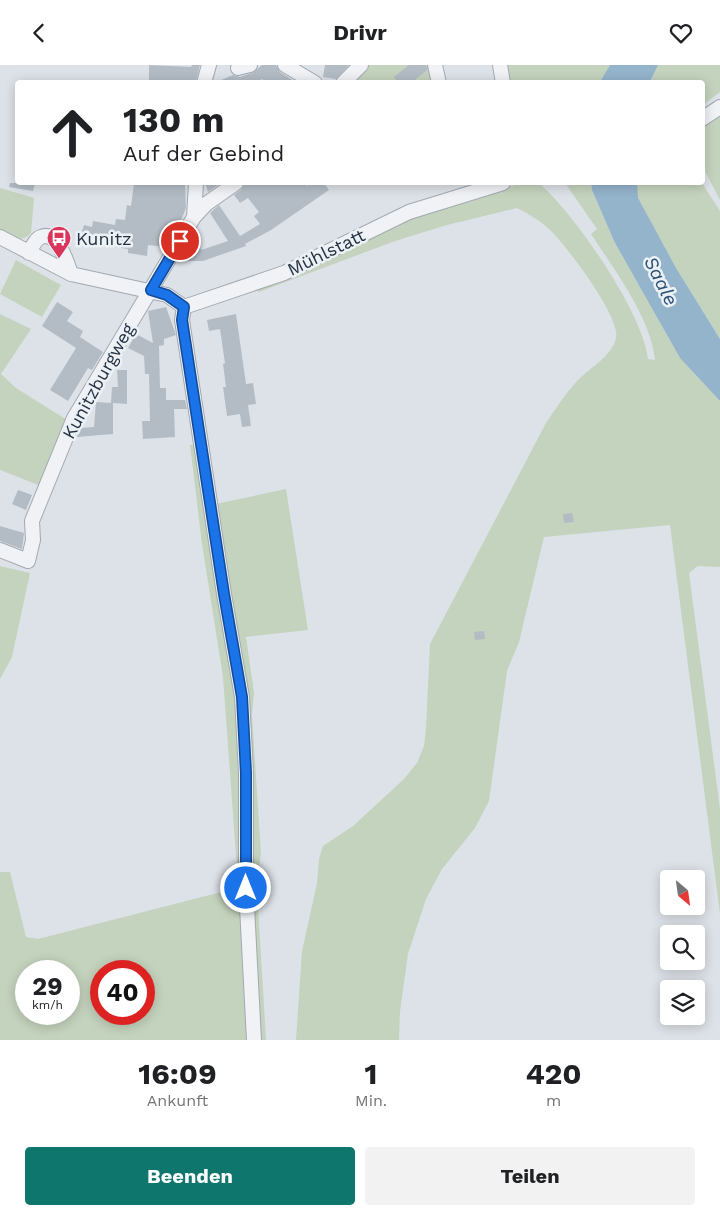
<!DOCTYPE html>
<html lang="de">
<head>
<meta charset="utf-8">
<style>
  :root { --surface:#fff; --page:#f2f2f2; --text:#202124; --muted:#757577; --accent:#0f766e }
  body { margin:0; font-family:"Work Sans",sans-serif; background:var(--page); color:var(--text); height:100vh; display:flex; flex-direction:column; font-size:19px; white-space:nowrap }
  * { box-sizing:border-box; margin:0 }
  p { font-size:16px; color:var(--muted) }
  .icon { flex:none; width:28px; height:28px; fill:none; stroke:currentColor; stroke-width:2; stroke-linecap:round; stroke-linejoin:round }
  .map { position:relative; height:975px; overflow:hidden }
  .panel { display:flex; flex-direction:column; background:var(--surface); flex:1 }
  .panel>* { flex:none }
  .hud { position:absolute; left:15px; top:15px; width:690px; height:105px; border-radius:5px; box-shadow:0 2px 12px #0003; background:#fff; color:var(--text); overflow:hidden }
  .needle { width:32px; rotate:151deg }
  .controls { position:absolute; left:660px; top:805px; display:grid; gap:10px }
  .controls a { display:grid; place-items:center; width:45px; height:45px; border-radius:5px; background:var(--surface); box-shadow:0 2px 12px #0003; font-size:25px }
  .speed { position:absolute; left:15px; top:895px; display:flex; gap:10px; font-size:25px; font-weight:700; text-align:center }
  .speed>* { display:grid; place-content:center; width:65px; height:65px; border-radius:50%; background:var(--surface); box-shadow:0 2px 12px #0003; line-height:1 }
  .speed small { font-size:12px; font-weight:400 }
  .speed .limit { border:8px solid #d22; background:#fff; color:#111 }
  .pin { position:absolute; display:grid; place-items:center; width:42px; height:42px; color:#fff; margin:-21px; border:2px solid #fff; border-radius:50%; box-shadow:0 1px 5px #0007 }
  .me { position:absolute; width:55px; margin:-28px; rotate:0deg; stroke-linejoin:round; filter:drop-shadow(0 0 4px #0008) }
  .turn { display:flex; align-items:center; gap:18px; height:105px; padding:0 25px; font-size:22px }
  .turn .icon { width:65px; height:65px; stroke-width:2.5 }
  .turn b { display:block; font-size:35px; line-height:42px }
  .eta { display:flex; justify-content:space-evenly; align-items:center; height:85px; text-align:center }
  .eta b { font-size:30px; font-weight:700; line-height:35px }
  .cta { display:flex; gap:10px; margin-top:auto; padding:10px 25px }
  .cta a { flex:1; height:58px; border-radius:5px; background:var(--accent); color:#fff; font-size:20px; font-weight:700; line-height:58px; text-align:center }
  .cta a+a { background:var(--page); color:var(--text) }
  header { display:flex; justify-content:space-between; align-items:center; height:65px; padding:0 25px; background:var(--surface); font-size:22px; font-weight:700 }
  .map>svg:first-child { display:block }
  .green { fill:#c4d3bd; fill-rule:evenodd }
  .water { fill:#94b4cc }
  .building { fill:#b3bcc5 }
  .lines { fill:none; stroke-linecap:round; stroke-linejoin:round }
  .minor-casing { stroke:#a2a9b2; stroke-width:16 }
  .minor { stroke:#f0f2f6; stroke-width:14 }
  .route-casing { stroke:#114b97; stroke-width:12 }
  .route { stroke:#1a73e8; stroke-width:9 }
  .labels { text-anchor:middle; dominant-baseline:central; stroke-width:5; stroke-linejoin:round; paint-order:stroke }
  .poi-label { font-size:18px; fill:#253140; stroke:#ecf1f6; text-anchor:start }
  .street-label { font-size:18px; fill:#253140; stroke:#ecf1f6 }
  .water-label { font-size:19px; font-style:italic; fill:#2c5377; stroke:#ecf1f6 }
</style>
</head>
<body>
<header><svg class="icon" aria-label="back" viewBox="0 0 24 24"><path d="M15 5l-7 7 7 7"/></svg>Drivr<svg class="icon" aria-label="heart" viewBox="0 0 24 24"><path d="M12 20l-8-8c-3-5 5-10 8-4 3-6 11-1 8 4z"/></svg></header>
<div class="map">
<svg width="720" height="975" viewBox="0 0 720 975">
  <rect width="100%" height="100%" fill="#dde2e8"/>
  <!-- green -->
  <path class="green" d="M 367,0 L 432,0 L 437,18 L 353,18 Z
    M 507,0 L 610,0 L 600,18 L 510,17 Z
    M 658,0 L 720,0 L 720,27 L 703,40 L 702,18 L 650,18 Z
    M 720,49 L 720,135 L 703,102 L 702,61 Z
    M 521,118 L 541,120 C 576,151 643,248 648,294 L 655,295 C 651,253 614,204 591,169 L 597,164 L 565,118 L 591,118 L 592,125 L 615,178 L 680,293 L 720,336 L 720,502 L 698,501 L 689,508 L 720,744 L 720,849 L 670,460 L 544,472 L 519,577 L 507,606 L 489,736 L 475,763 L 442,804 L 426,834 L 408,889 L 400,947 L 399,975 L 296,975 L 302,886 L 317,818 L 319,794 L 323,781 L 353,761 L 404,714 L 417,698 L 424,681 L 426,663 L 430,579 L 546,358 C 556,343 566,328 578,315 C 591,302 612,291 616,273 C 621,253 569,185 554,169 C 544,158 531,150 517,143 L 447,160 L 395,176 L 259,227 L 257,224 L 413,153 Z
    M 637,118 L 702,118 L 720,146 L 720,274 L 676,203 L 637,133 Z
    M 0,123 L 34,133 L 31,168 C 22,179 10,171 0,167 Z
    M 16,195 L 61,220 L 42,252 L 0,229 Z
    M 0,249 L 31,264 L 1,309 L 16,323 L 67,355 L 41,421 L 0,405 Z
    M 190,380 L 199,380 L 206,441 L 286,424 L 308,565 L 246,572 L 254,628 L 252,650 L 261,789 C 257,806 263,824 258,841 L 266,975 L 0,975 L 0,807 L 10,807 L 26,872 L 38,874 L 233,824 L 238,818 L 223,612 L 202,479 ZM 26,906 L 69,906 L 69,949 L 26,949 ZM 101,906 L 144,906 L 144,949 L 101,949 Z
    M 0,501 L 30,508 L 12,592 L 0,614 Z"/>
  <!-- water -->
  <path class="water" d="M 610,0 L 658,0 L 650,17 L 600,17 Z
    M 591,118 L 637,118 L 638,133 L 676,203 L 720,274 L 720,336 L 680,293 L 615,178 L 592,125 Z"/>
  <!-- building -->
  <path class="building" d="M 149,0 L 191,2 L 192,0 L 200,0 L 196,16 L 149,15 Z
    M 262,0 L 276,0 L 280,7 L 297,18 L 263,18 L 263,14 L 250,18 L 214,18 L 233,10 L 240,12 L 252,8 Z
    M 325,0 L 349,0 L 336,14 L 323,12 Z
    M 409,0 L 426,0 L 427,5 L 411,18 L 398,18 L 394,12 Z
    M 10,118 L 35,118 L 33,126 L 9,122 Z
    M 134,118 L 185,118 L 186,143 L 180,158 L 166,182 L 148,180 L 147,191 L 128,188 L 128,184 L 121,183 L 121,178 L 81,170 L 84,160 L 92,162 L 93,156 L 115,160 L 116,154 L 125,155 L 127,140 L 131,141 Z
    M 205,118 L 221,118 L 208,127 Z
    M 245,118 L 305,118 L 307,121 L 312,118 L 324,118 L 329,125 L 271,165 L 245,179 L 246,181 L 203,196 L 181,196 L 181,190 L 186,182 L 200,182 L 201,185 L 228,176 L 210,148 L 219,140 L 240,171 L 260,159 L 254,151 L 259,147 L 248,133 L 240,138 L 234,130 L 241,125 Z
    M 57,237 L 73,247 L 67,256 L 83,266 L 80,272 L 103,287 L 92,305 L 88,303 L 68,336 L 50,325 L 76,283 L 42,261 Z
    M 166,242 L 176,270 L 164,274 L 164,280 L 159,281 L 160,323 L 166,323 L 166,335 L 185,335 L 187,344 L 174,344 L 175,372 L 143,374 L 142,356 L 150,356 L 149,309 L 145,309 L 144,291 L 128,283 L 136,269 L 153,278 L 148,246 Z
    M 236,249 L 246,319 L 253,318 L 256,339 L 248,340 L 251,361 L 242,362 L 240,349 L 227,351 L 223,322 L 226,322 L 223,299 L 225,298 L 220,264 L 209,266 L 207,255 Z
    M 117,305 L 127,305 L 127,339 L 113,338 L 113,369 L 77,372 L 80,363 L 94,362 L 96,337 L 111,338 L 112,322 L 118,322 Z
    M 18,425 L 32,430 L 26,445 L 12,439 Z
    M 572,448 L 574,457 L 564,458 L 563,449 Z
    M 0,461 L 24,468 L 22,484 L 0,476 Z
    M 484,566 L 485,574 L 475,575 L 474,567 Z"/>
  <g class="lines">
    <defs>
      <path id="minor" d="M 285,0 L 315,18
        M 435,0 L 439,18
        M 500,0 L 503,18
        M 238,3 L 250,0
        M 204,18 L 209,0
        M 343,18 L 361,0
        M 702,54 L 720,42
        M 194,152 L 206,139 L 236,118
        M 0,172 L 71,209 L 167,230 L 184,242
        M 29,188 C 32,183 35,174 41,172 C 57,165 68,199 71,209
        M 184,242 L 182,255 L 224,529 L 242,632 L 246,708 L 246,823 L 254,975
        M 184,242 L 284,208 L 409,147 L 503,118
        M 0,485 L 28,496 L 33,475 L 32,456 L 74,353 L 194,152 L 196,118"/>
    </defs>
    <!-- minor casing -->
    <use href="#minor" class="minor-casing"/>
    <!-- minor -->
    <use href="#minor" class="minor"/>
  </g>
  <g class="lines">
    <defs>
      <path id="route" d="M 180,176 L 151,225 L 167,230 L 184,242 L 182,255 L 224,529 L 242,632 L 246,708 L 246,823"/>
    </defs>
    <!-- route casing -->
    <use href="#route" class="route-casing"/>
    <!-- route -->
    <use href="#route" class="route"/>
  </g>
  <!-- icons -->
  <defs>
    <symbol id="bus-pin" viewBox="-11 -11 22 30"><path d="M0 17L-7.5 6A9.5 9.5 0 1 1 7.5 6Z" fill="#da355b" stroke="#ecf1f6"/><path d="M-5-6H5V4H4V6H2V4H-2V6H-4V4H-5ZM-3.5-4V0h7V-4ZM-3.5 1.2v1.5H-2V1.2ZM2 1.2v1.5H3.5V1.2Z" fill="#fff"/></symbol>
  </defs>
  <g fill-rule="evenodd">
    <use href="#bus-pin" x="45" y="159" width="28" height="38"/>
  </g>
  <g class="labels">
    <!-- poi labels -->
    <g class="poi-label">
      <text x="76" y="173">Kunitz</text>
    </g>
    <!-- street labels -->
    <g class="street-label">
      <text transform="translate(326 187) rotate(-26)">Mühlstatt</text>
      <text transform="translate(98 316) rotate(-61)">Kunitzburgweg</text>
    </g>
    <!-- water labels -->
    <g class="water-label">
      <text transform="translate(661 216) rotate(63)">Saale</text>
    </g>
  </g>
</svg>
<div class="controls">
<a><svg class="needle" viewBox="-14 -14 28 28"><path d="M0-13l5 13h-10z" fill="#e53935"/><path d="M0 13l5-13h-10z" fill="#757577"/></svg></a>
<a><svg class="icon" aria-label="search" viewBox="0 0 24 24"><circle cx="10" cy="10" r="6"/><path d="M15 15l6 6"/></svg></a>
<a><svg class="icon" aria-label="layers" viewBox="0 0 24 24"><path d="M12 4l9 5-9 5-9-5zM3 14l9 5 9-5"/></svg></a>
</div>
<div class="speed"><div>29<small>km/h</small></div><div class="limit">40</div></div>
<div class="pin" style="left:180px;top:176px;background:#d93025"><svg class="icon" aria-label="arrive" viewBox="0 0 24 24"><path d="M6 21V4h12l-3 4 3 4H6"/></svg></div>
<svg class="me" style="left:246px;top:823px" viewBox="-20 -20 40 40"><circle r="17" fill="#1a73e8" stroke="#fff" stroke-width="3"/><path d="M0-11L8 9 0 5-8 9z" fill="#fff"/></svg>
<div class="hud">
<div class="turn"><svg class="icon" aria-label="ahead" viewBox="0 0 24 24"><path d="M12 20V5M6 11l6-6 6 6"/></svg><div><b>130 m</b>Auf der Gebind</div></div>
</div>
</div>
<section class="panel">
<div class="eta">
<div><b>16:09</b><p>Ankunft</p></div>
<div><b>1</b><p>Min.</p></div>
<div><b>420</b><p>m</p></div>
</div>
<div class="cta"><a>Beenden</a><a>Teilen</a></div>
</section>
</body>
</html>
